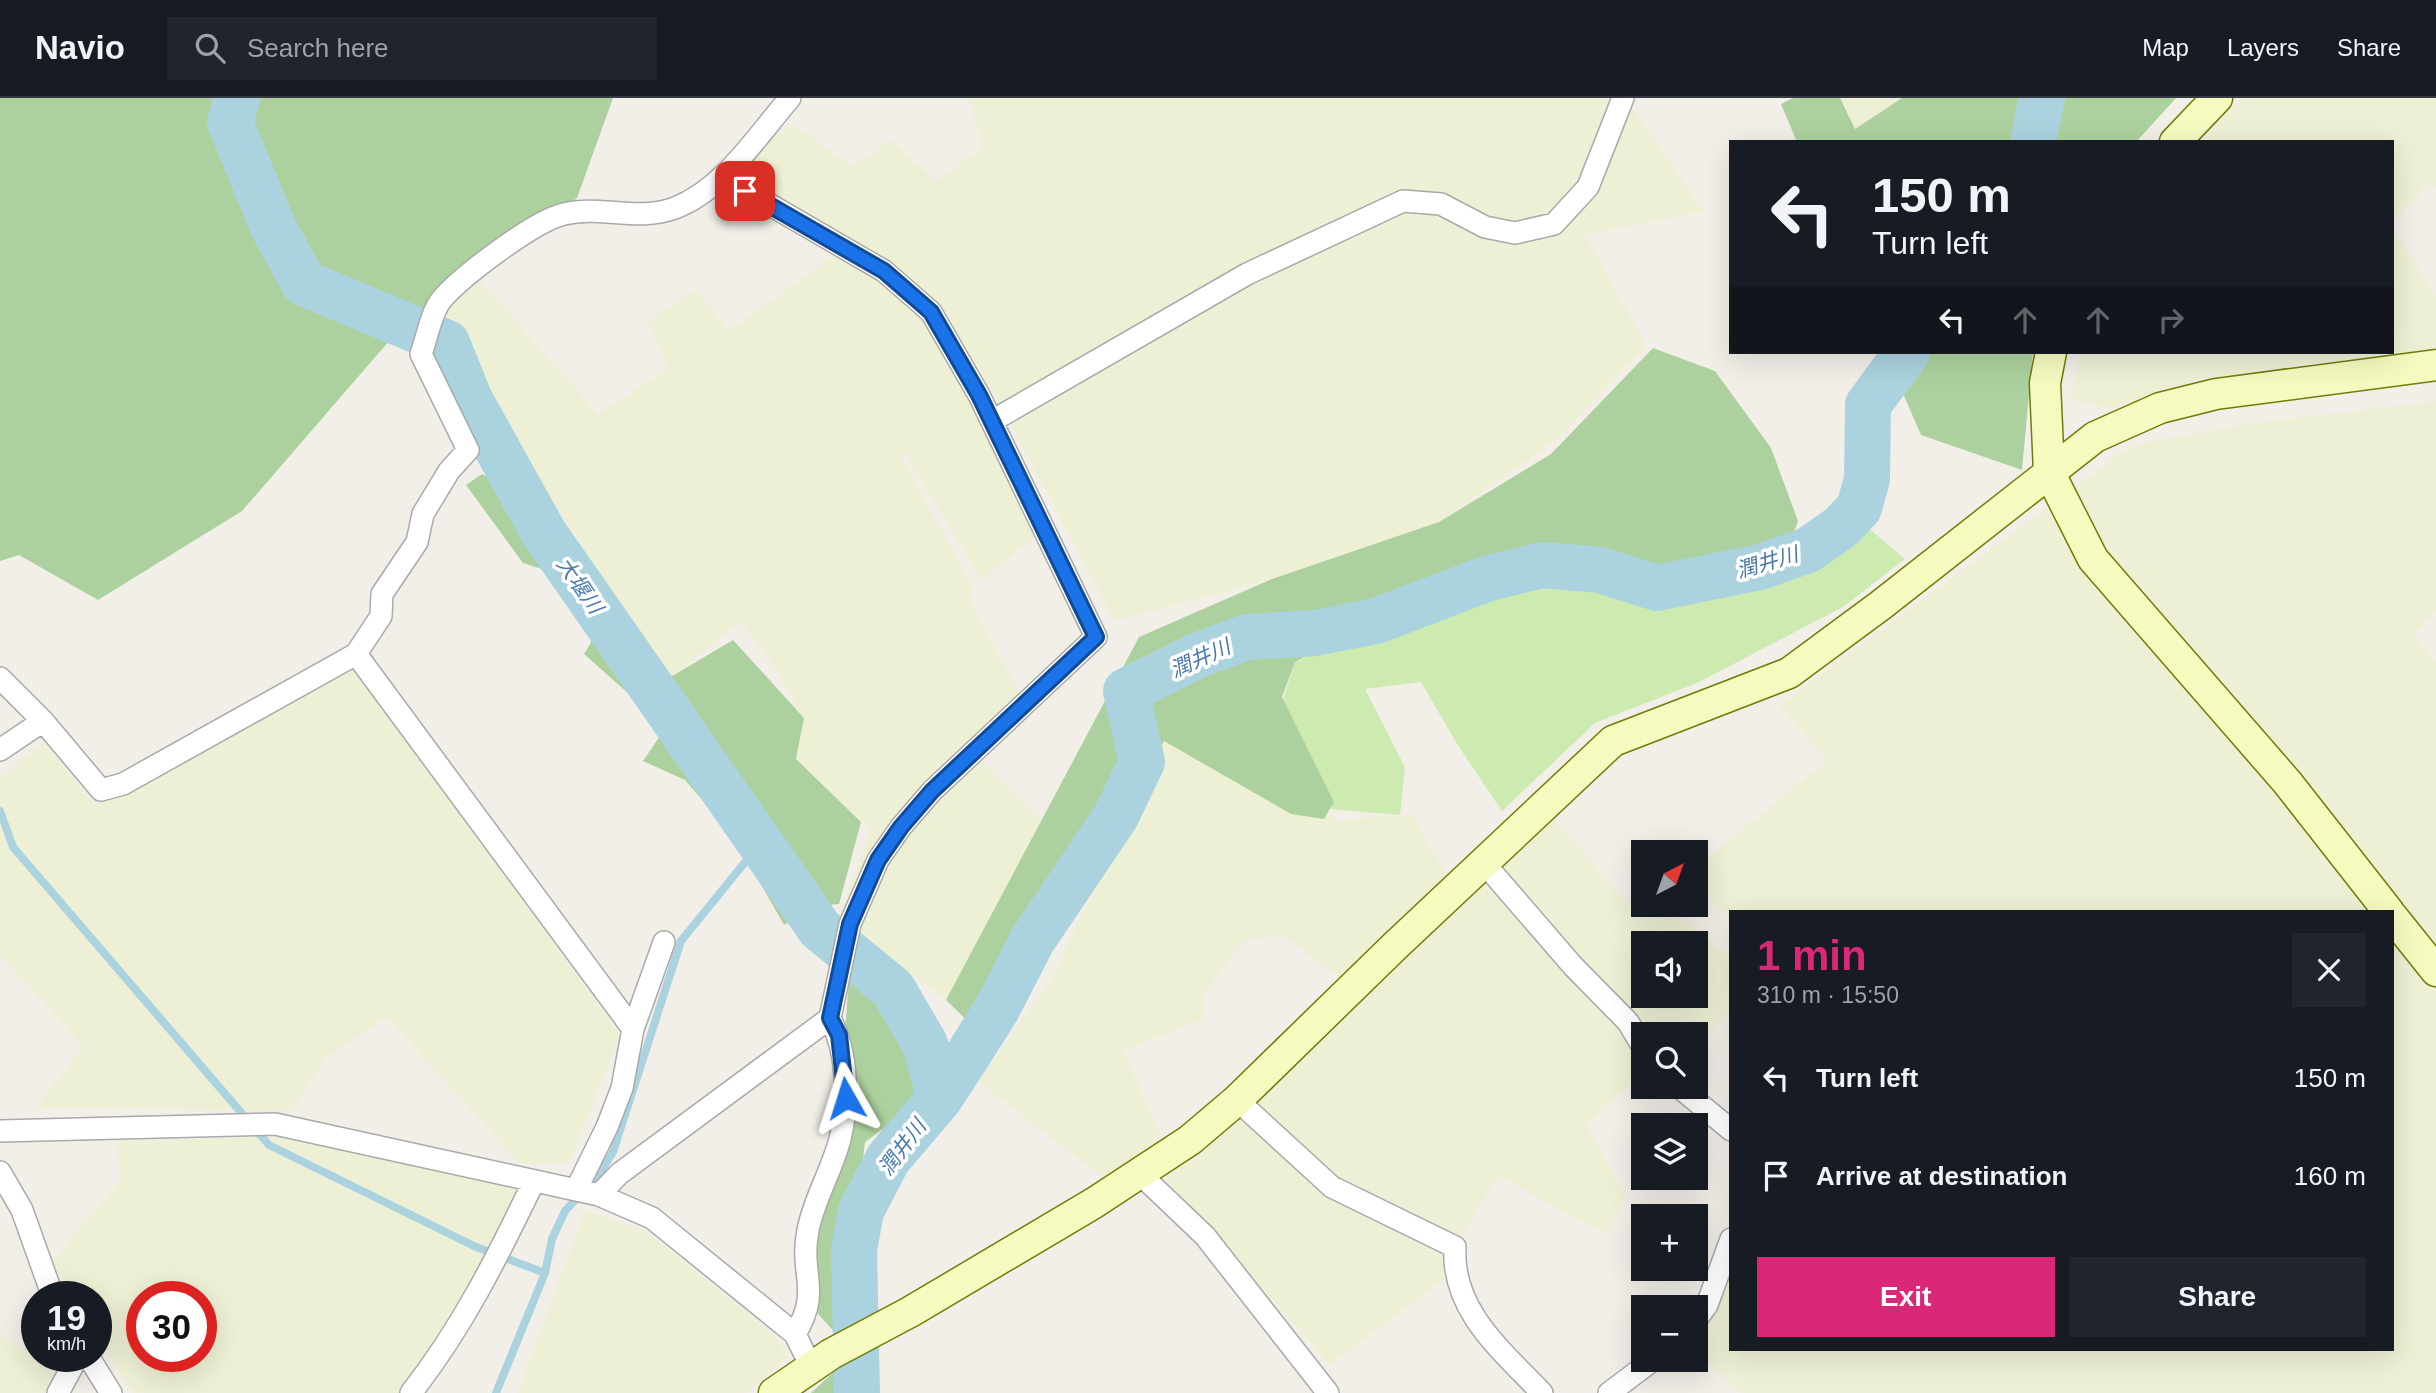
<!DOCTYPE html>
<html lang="en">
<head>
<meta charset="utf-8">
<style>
  :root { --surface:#171b24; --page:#20242c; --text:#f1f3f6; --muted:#9ea1a6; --line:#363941; --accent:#db2777 }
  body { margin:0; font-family:Arial,"Noto Sans JP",sans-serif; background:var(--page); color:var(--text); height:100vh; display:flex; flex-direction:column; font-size:26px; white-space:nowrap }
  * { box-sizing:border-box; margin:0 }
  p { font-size:23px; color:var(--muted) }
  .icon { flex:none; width:38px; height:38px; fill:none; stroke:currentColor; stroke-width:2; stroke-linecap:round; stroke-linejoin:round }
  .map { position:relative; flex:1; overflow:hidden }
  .panel { position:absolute; left:1729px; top:812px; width:665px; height:441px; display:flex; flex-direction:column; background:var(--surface); border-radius:0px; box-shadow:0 7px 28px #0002 }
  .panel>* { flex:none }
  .banner { position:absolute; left:1729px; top:42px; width:665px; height:214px; border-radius:0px; box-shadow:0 7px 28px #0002; background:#171b24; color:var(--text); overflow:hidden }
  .needle { width:46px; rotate:41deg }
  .controls { position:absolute; left:1631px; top:742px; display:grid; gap:14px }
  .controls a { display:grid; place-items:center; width:77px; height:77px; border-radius:0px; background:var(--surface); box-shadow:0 7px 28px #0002; font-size:35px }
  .speed { position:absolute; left:21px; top:1183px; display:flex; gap:14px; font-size:35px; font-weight:700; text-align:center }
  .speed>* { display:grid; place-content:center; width:91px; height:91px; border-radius:50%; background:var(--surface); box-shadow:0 7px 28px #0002; line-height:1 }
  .speed small { font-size:18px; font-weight:400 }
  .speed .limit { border:10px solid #d22; background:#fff; color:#111 }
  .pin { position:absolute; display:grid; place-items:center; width:60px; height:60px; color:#fff; margin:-30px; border-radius:14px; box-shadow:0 4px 10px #0006 }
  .me { position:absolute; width:77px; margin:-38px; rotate:354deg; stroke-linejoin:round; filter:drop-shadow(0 0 5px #0008) }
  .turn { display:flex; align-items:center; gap:24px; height:147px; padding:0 28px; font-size:32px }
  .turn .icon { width:91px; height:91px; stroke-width:2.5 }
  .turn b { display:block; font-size:49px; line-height:60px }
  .lanes { display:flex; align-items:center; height:66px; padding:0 28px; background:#0003; justify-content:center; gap:35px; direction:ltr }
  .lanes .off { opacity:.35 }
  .round { display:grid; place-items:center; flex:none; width:74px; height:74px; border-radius:0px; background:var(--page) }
  .headline { display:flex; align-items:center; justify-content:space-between; height:119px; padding:0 28px }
  h1 { font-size:42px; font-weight:700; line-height:52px; color:var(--accent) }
  .action { display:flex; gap:14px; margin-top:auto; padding:14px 28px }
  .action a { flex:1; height:80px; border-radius:0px; background:var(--accent); color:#fff; font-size:28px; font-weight:700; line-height:80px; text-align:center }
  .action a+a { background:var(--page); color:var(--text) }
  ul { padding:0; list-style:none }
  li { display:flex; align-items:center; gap:21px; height:98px; padding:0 28px }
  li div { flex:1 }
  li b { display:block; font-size:26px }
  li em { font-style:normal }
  header { display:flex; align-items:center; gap:42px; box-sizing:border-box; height:98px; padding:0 35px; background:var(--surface); border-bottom:2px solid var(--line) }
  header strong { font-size:33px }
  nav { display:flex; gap:38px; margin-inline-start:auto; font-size:24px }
  .search { width:490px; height:63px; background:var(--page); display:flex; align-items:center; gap:18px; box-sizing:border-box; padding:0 24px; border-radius:0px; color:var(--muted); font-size:26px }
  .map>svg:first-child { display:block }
  .farmland { fill:#eef0d5; fill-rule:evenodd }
  .grass { fill:#cdebb0 }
  .forest { fill:#add19e }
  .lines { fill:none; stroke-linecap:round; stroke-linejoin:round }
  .stream { stroke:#aad3df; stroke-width:8 }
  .river { stroke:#aad3df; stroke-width:46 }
  .street-casing { stroke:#a9a9a9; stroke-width:24 }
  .secondary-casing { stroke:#707d05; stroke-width:33 }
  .street { stroke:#fff; stroke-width:21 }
  .secondary { stroke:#f7fabf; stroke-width:30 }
  .route-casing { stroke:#114b97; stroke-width:18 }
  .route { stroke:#1a73e8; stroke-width:12 }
  .labels { text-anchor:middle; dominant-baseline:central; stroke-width:7; stroke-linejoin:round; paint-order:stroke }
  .water-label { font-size:21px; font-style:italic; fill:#4a7aab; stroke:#fff }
</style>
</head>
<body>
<header>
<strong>Navio</strong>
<div class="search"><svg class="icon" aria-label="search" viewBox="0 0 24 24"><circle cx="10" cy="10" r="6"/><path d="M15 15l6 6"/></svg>Search here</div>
<nav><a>Map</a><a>Layers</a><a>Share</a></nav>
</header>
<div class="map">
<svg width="2436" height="1295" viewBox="0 0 2436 1295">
  <rect width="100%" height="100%" fill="#f2efe9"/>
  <!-- farmland -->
  <path class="farmland" d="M 969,0 L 1626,0 L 1704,113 L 1585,137 L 1647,248 L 1553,344 L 1439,424 L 1328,466 L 1115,523 L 996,299 L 949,223 L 849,160 L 928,223 L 990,333 L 1035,439 L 982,482 L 903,353 L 899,355 L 973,489 L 970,501 L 1019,595 L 973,655 L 1046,726 L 946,902 L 837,822 L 871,732 L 796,661 L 804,620 L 776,571 L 741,523 L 670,580 L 447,245 L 436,214 L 480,183 L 598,316 L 668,271 L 648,223 L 696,192 L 729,233 L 839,154 L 722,79 L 792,26 L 853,68 L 892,42 L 936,83 L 983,49 Z
    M 1835,0 L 1902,0 L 1854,31 Z
    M 2241,0 L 2436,0 L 2436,92 L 2429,85 L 2392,124 L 2392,44 L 2202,44 Z
    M 2392,130 L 2436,198 L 2436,255 L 2318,265 L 2200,281 L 2112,311 L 2071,301 L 2079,254 L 2392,254 Z
    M 2436,303 L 2436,514 L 2413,536 L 2436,564 L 2436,1295 L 1741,1295 L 1696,1253 L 1696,1218 L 1731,1165 L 1731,1251 L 2392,1251 L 2392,814 L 1731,814 L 1731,822 L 1696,787 L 1696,769 L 1828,662 L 1778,608 L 2132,347 L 2248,326 Z
    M 351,567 L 620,937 L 569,1065 L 520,1066 L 387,919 L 326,960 L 292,1013 L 36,1010 L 83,948 L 0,857 L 0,681 L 43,643 L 94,707 Z
    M 1164,643 L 1338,722 L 1412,716 L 1447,777 L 1472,799 L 1551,718 L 1642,820 L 1684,821 L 1731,860 L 1731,912 L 1696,951 L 1696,936 L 1643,936 L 1643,975 L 1587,1028 L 1626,1099 L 1606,1136 L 1498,1078 L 1455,1149 L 1453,1175 L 1330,1267 L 1165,1081 L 1245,1011 L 1364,900 L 1282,836 L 1244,843 L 1204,895 L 1204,921 L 1123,952 L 1162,1040 L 1104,1080 L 978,984 L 1052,880 ZM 1643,845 L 1696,845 L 1696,898 L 1643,898 Z
    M 289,1038 L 517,1089 L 480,1171 L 399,1295 L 133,1295 L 96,1239 L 96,1199 L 72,1199 L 52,1163 L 121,1082 L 117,1043 ZM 142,1199 L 201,1199 L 201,1258 L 142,1258 Z
    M 585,1112 L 646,1133 L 772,1235 L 789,1260 L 745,1295 L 518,1295 Z
    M 0,1235 L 22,1251 L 37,1247 L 37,1258 L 65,1258 L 44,1295 L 0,1295 Z"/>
  <!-- grass -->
  <path class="grass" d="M 1866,428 L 1905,461 L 1843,509 L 1699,584 L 1595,625 L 1502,713 L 1457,646 L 1421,584 L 1365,591 L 1405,669 L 1400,717 L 1330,711 L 1279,614 L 1295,564 L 1495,478 L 1769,466 Z"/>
  <!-- forest -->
  <path class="forest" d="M 0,0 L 613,0 L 577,100 L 416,224 L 346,198 L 396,235 L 242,413 L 98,502 L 19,457 L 0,463 Z
    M 1793,0 L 1840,0 L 1855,31 L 1902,0 L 2176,0 L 2136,44 L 1797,44 L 1781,6 Z
    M 1653,250 L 1715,273 L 1771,350 L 1798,423 L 1784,460 L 1674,505 L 1595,478 L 1526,486 L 1338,541 L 1295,564 L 1282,599 L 1334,704 L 1324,721 L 1291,716 L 1164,643 L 1090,783 L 1016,892 L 981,936 L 946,902 L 1139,539 L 1272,481 L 1439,424 L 1551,356 Z
    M 1885,254 L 2033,254 L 2022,372 L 1921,337 Z
    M 482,376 L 535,403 L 669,580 L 733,542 L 804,620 L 796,661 L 861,724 L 839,806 L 810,808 L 784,827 L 734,739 L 685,682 L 643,663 L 666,629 L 584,556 L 594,539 L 545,472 L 523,465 L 466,387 Z
    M 874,846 L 896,865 L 937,926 L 945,969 L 914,1008 L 865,1044 L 841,1241 L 818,1216 L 807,1175 L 822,1088 L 864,1006 L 845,933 L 851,857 Z
    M 838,1270 L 836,1295 L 811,1295 Z"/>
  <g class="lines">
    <!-- stream -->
    <path class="stream" d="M 0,713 L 13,749 L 269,1047 L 474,1148 L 545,1175
      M 496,1295 L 545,1175 L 552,1141 L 565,1113 L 600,1075 L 613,1054 L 681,843 L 759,747"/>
    <!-- river -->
    <path class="river" d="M 237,0 L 230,24 L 273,129 L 304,185 L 447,245 L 470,302 L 544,435 L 820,831 L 893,891 L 925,946 L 940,1000
      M 2033,44 L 2042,0
      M 857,1295 L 854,1152 L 861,1113 L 888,1061 L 940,1000 L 966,960 L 997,911 L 1032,843 L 1116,718 L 1142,664 L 1126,593 L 1196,558 L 1247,539 L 1315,535 L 1376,523 L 1486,481 L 1542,467 L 1600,472 L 1657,490 L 1760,469 L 1808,452 L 1841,429 L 1859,410 L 1867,381 L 1868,307 L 1907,254"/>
    <defs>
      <path id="street" d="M 722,79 L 884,173 L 931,214 L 979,297 L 1096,539 L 932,693 L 901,729 L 878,762 L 850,826 L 830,920 C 848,954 849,1004 840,1041 C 832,1072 814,1101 808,1132 C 799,1177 822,1192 795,1236
        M 992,323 L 1247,176 L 1403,103 L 1441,106 L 1485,129 L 1515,135 L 1554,126 L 1588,89 L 1623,0
        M 356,556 L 633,931
        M 0,580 L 43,623 L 101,692 L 123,686 L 356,556 L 381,518 L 382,496 L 417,444 L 423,416 L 449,373 L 468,352 L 421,256 C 427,240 431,214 442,201 C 462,178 534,123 564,116 C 601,107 637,124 675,110 C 724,91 757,38 790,0
        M 0,652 L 43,623
        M 1484,765 L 1573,868 L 1628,924 L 1643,949
        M 1679,989 L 1731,1032
        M 1237,1002 L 1332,1089 L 1455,1149 C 1451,1212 1502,1253 1542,1295
        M 0,1033 L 275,1026 L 599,1097 L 652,1120 L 795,1236 L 811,1269
        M 0,1074 L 22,1112 L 53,1199
        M 1141,1077 L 1205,1138 L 1328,1295
        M 576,1092 L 607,1029 L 622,990 L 633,931 L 664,844
        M 599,1097 L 619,1076 L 830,920
        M 1696,1222 L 1707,1207 L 1731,1141
        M 88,1258 L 111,1295
        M 58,1295 L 78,1258
        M 411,1295 C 462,1230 498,1158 534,1083
        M 1609,1295 L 1653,1262"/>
      <path id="secondary" d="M 2175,44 L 2217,0
        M 2051,254 L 2045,285 L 2049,374 L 2093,461 L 2287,684 L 2389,814
        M 2392,818 L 2436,873
        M 774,1295 L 831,1256 L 910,1214 L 1094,1105 L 1190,1042 L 1237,1002 L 1395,848 L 1613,643 L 1789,575 L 1881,507 L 2095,339 L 2160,310 L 2216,296 L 2436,267"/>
    </defs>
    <!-- street casing -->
    <use href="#street" class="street-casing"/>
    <!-- secondary casing -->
    <use href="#secondary" class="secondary-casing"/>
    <!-- street -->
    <use href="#street" class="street"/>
    <!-- secondary -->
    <use href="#secondary" class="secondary"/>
  </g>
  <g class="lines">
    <defs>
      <path id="route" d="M 745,93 L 884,173 L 931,214 L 979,297 L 1096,539 L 932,693 L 901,729 L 878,762 L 850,826 L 830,920 L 839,937 L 846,1000"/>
    </defs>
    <!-- route casing -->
    <use href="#route" class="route-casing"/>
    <!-- route -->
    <use href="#route" class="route"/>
  </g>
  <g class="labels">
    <!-- water labels -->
    <g class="water-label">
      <text transform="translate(1767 464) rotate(-16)">潤井川</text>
      <text transform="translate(580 487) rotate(55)">大堰川</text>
      <text transform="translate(1200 560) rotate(-24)">潤井川</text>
      <text transform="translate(902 1049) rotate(-53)">潤井川</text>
    </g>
  </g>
</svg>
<div class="controls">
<a><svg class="needle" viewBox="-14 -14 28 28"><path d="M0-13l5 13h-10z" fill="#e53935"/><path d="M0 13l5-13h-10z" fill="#9ea1a6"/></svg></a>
<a><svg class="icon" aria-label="sound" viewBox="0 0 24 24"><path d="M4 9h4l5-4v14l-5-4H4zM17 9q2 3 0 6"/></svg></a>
<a><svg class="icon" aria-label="search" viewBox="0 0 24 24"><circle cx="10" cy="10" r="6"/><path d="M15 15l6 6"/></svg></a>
<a><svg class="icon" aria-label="layers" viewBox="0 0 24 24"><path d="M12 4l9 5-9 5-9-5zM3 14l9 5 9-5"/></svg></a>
<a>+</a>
<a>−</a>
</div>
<div class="speed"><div>19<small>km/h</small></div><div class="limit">30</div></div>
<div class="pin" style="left:745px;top:93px;background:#d93025"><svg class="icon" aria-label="arrive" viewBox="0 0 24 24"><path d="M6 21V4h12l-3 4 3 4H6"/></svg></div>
<svg class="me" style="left:846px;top:1000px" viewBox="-20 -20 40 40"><path d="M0-17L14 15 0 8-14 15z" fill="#1a73e8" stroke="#fff" stroke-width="4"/></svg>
<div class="banner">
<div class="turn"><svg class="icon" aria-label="left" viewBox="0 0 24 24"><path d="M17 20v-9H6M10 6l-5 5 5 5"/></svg><div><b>150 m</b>Turn left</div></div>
<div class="lanes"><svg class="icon" aria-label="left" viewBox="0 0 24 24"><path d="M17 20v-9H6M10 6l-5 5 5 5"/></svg><svg class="icon off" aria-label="ahead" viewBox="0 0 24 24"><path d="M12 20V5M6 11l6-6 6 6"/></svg><svg class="icon off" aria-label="ahead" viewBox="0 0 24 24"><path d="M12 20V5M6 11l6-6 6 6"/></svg><svg class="icon off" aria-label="right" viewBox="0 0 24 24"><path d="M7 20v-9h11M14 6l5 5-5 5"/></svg></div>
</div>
<section class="panel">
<div class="headline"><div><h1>1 min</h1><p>310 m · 15:50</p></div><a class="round"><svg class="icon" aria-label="close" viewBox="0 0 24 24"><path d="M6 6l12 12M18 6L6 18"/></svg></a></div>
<ul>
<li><svg class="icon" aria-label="left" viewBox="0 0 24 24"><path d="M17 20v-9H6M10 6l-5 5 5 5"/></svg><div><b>Turn left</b></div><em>150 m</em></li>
<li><svg class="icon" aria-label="arrive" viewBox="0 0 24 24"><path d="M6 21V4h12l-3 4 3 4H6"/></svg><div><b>Arrive at destination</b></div><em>160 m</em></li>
</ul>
<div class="action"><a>Exit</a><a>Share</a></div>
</section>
</div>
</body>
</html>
